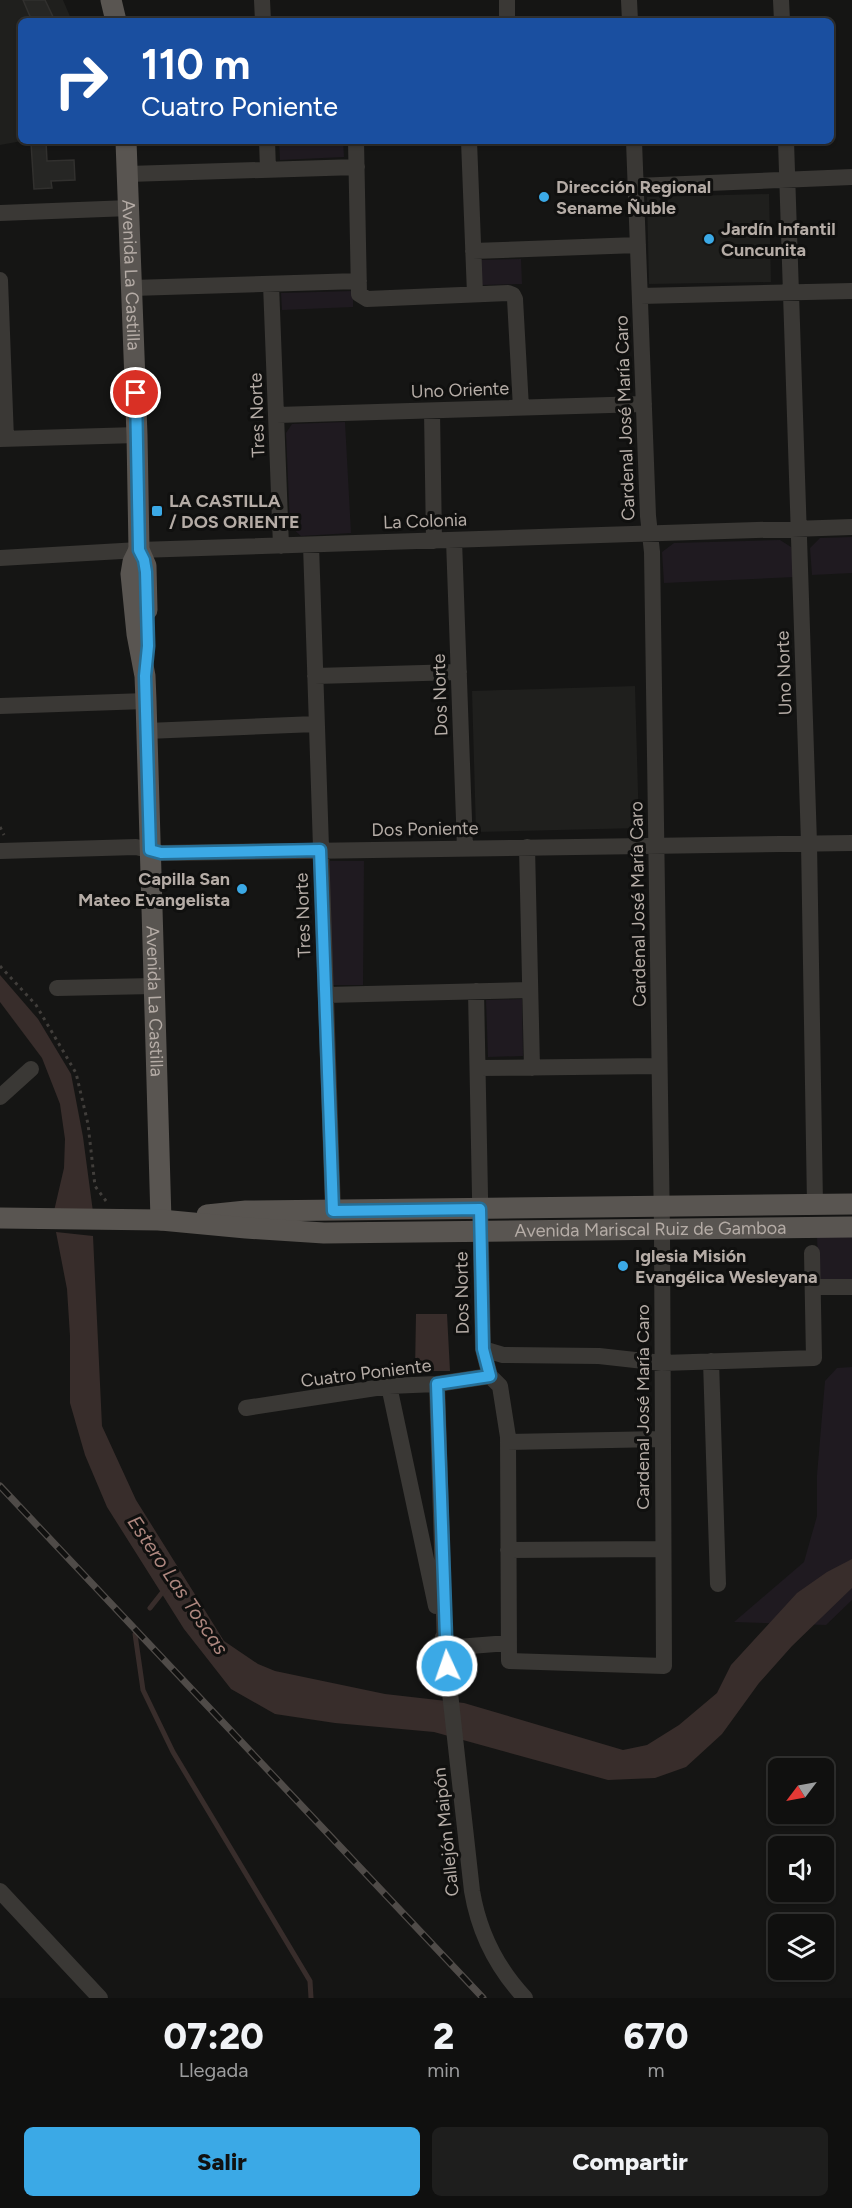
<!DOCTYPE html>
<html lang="es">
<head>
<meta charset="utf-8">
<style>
  :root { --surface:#10100f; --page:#1e1e1d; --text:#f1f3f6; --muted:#9c9d9e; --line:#30302f; --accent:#3ba9e6 }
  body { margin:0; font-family:Figtree,sans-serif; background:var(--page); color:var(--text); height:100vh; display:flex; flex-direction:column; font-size:22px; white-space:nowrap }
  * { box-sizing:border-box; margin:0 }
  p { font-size:20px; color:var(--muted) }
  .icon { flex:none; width:33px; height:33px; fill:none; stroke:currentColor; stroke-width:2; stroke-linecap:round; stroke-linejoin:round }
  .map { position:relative; height:1998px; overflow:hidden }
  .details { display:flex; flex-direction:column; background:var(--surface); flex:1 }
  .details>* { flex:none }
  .hud { position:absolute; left:18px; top:18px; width:816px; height:126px; border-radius:9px; box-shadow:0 2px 4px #0004,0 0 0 2px var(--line); background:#1a4fa0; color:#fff; overflow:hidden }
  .needle { width:39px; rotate:238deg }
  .buttons { position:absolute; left:768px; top:1758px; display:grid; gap:12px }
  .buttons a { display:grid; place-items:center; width:66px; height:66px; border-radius:9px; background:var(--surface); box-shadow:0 2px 4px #0004,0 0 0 2px var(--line); font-size:30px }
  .pin { position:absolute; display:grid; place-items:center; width:51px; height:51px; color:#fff; margin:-26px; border:3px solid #fff; border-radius:50%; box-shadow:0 2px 6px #0007 }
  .me { position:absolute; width:66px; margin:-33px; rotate:357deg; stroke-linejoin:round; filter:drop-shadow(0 0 4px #0008) }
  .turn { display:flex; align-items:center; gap:21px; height:126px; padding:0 24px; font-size:27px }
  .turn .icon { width:78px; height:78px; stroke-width:2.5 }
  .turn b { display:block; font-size:42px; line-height:51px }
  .eta { display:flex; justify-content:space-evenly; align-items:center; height:102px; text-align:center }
  .eta b { font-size:36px; font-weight:800; line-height:42px }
  .action { display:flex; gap:12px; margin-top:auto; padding:12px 24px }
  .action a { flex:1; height:69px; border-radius:9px; background:var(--accent); color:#111; font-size:24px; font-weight:800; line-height:69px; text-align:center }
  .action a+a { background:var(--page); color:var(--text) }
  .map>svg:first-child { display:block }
  .built { fill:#1f1f1d }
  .green { fill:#1f1a20 }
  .water { fill:#382d2b }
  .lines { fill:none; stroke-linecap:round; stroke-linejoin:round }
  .stream { stroke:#382d2b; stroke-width:5 }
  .building { fill:#262624; stroke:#31302e; stroke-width:1.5 }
  .path { stroke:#413e3b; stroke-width:3; stroke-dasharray:3 4.5; stroke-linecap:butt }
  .minor { stroke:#3a3835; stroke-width:16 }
  .major { stroke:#595551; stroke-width:21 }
  .rail-casing { stroke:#4f4b48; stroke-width:7 }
  .rail { stroke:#10100f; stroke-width:4.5; stroke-dasharray:14; stroke-linecap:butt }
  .route-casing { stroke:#266e96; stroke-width:15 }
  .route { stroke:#3ba9e6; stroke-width:10 }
  .poi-dot { fill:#3ba9e6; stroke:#10100f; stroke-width:2 }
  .labels { text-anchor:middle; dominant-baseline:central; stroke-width:6; stroke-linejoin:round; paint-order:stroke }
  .poi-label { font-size:18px; font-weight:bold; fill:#b5aca6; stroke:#10100f; text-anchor:start }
  .street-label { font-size:18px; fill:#b5aca6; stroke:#10100f }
  .water-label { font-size:20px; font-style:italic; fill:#ae877f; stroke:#10100f }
</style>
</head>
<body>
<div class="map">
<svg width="852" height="1998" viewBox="0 0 852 1998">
  <rect width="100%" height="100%" fill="#151514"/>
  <!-- built -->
  <path class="built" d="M 0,0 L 63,0 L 72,21 L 21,21 L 22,141 L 0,145 Z
    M 769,194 L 771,282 L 649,284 L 647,197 Z
    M 635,686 L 639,828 L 476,832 L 472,691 Z"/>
  <!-- green -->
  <path class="green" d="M 279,141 L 343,141 L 344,157 L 280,160 Z
    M 521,259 L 522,284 L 482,285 L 480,260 Z
    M 353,291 L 353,307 L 282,310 L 281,293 Z
    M 345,422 L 351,533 L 301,536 L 290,526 L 286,433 L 292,424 Z
    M 852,537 L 852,573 L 812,575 L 810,548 L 820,538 Z
    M 780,540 L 791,547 L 795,577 L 664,583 L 662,552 L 674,543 Z
    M 330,861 L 364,861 L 363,985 L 329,985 Z
    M 522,999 L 523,1056 L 488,1057 L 486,1000 Z
    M 817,1237 L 852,1237 L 852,1279 L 819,1279 Z
    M 852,1367 L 852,1600 L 826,1625 L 734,1622 L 804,1562 L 817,1516 L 817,1475 L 825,1381 L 837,1368 Z"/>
  <!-- water -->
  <path class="water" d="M 0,975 L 38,1019 L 71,1074 L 83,1137 L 93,1212 L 54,1211 L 64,1168 L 65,1139 L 60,1104 L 42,1058 L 0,1002 Z
    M 56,1232 L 93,1236 L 102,1426 L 136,1500 L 224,1641 L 258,1664 L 275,1671 L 385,1694 L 464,1703 L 623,1750 L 647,1745 L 679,1725 L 717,1693 L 731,1665 L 797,1593 L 827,1572 L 852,1559 L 852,1588 L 792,1646 L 759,1683 L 722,1734 L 686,1767 L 655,1778 L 608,1780 L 434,1732 L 335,1723 L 275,1714 L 231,1689 L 184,1629 L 107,1507 L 85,1455 L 70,1403 L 70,1336 L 67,1289 Z
    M 416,1314 L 447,1314 L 450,1371 L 415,1371 Z"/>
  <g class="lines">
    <!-- stream -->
    <path class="stream" d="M 150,1608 L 165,1589
      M 135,1634 L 143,1690 L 173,1752 L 310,1981 L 311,1998"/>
  </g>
  <!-- building -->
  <path class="building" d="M 23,0 L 45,0 L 55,21 L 32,21 Z
    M 40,141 L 46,141 L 47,161 L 74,160 L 75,180 L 51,181 L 52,188 L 34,189 L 31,143 Z"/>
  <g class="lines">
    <!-- path -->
    <path class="path" d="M 0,827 L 4,835
      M 0,966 L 36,1005 L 76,1073 L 88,1124 L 95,1186 L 106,1201"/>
    <!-- minor -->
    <path class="minor" d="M 262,0 L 263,21
      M 507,0 L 507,21
      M 629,0 L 630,21
      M 781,0 L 782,21
      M 267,141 L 268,169
      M 356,141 L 359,294 L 367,299 L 508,293 L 513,295 L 515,299 L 521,408
      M 469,141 L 475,294
      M 786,141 L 809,843 L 815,1204
      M 128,174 L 357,167
      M 636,186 L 852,177
      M 0,213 L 130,208
      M 473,251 L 638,245
      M 0,280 L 6,439
      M 271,284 L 281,546
      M 132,288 L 359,281
      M 640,296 L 852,291
      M 432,411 L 434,541
      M 277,415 L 644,404
      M 0,439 L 137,435
      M 454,540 L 465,848
      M 311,545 L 333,1211
      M 0,558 L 139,550 L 852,527
      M 315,676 L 459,672
      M 0,706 L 146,701
      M 147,731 L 316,724
      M 527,847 L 532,1068
      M 0,851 L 136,847 L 161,853 L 852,843
      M 57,988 L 154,986
      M 476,991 L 483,1349 L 490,1376 L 500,1386 L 508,1437 L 509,1661 L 664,1666 L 662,1230 L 652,552 L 648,516 L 634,141
      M 326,995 L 530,990
      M 478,1068 L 659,1066
      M 0,1097 L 31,1069
      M 813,1287 L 852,1287
      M 483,1349 L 503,1355 L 599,1356 L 662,1363 L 814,1358 L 812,1253
      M 711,1361 L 718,1584
      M 437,1384 L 445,1648 L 472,1891 C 479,1933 496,1967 525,1998
      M 389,1386 L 436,1606
      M 246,1408 L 389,1386 L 437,1384 L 490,1376
      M 508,1442 L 662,1439
      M 508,1550 L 663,1549
      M 443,1637 L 445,1648 L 508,1643
      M 0,1891 L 100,1998"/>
    <!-- major -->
    <g class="major">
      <path d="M 111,0 L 116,21"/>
      <path id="s1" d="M 126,141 L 137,435 L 139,550 L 146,566 L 147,610"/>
      <path id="s2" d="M 139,550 L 133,562 L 131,574 L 137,634 L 145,676 L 146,701 L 161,1220"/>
      <path d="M 207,1215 L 246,1211 L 852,1204"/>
      <path id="s3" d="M 0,1218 L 161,1220 L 246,1228 L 324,1233 L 852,1227"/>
    </g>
    <defs>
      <path id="rail" d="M 0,1486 L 483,1998"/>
    </defs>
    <!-- rail casing -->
    <use href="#rail" class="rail-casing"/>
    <!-- rail -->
    <use href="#rail" class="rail"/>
  </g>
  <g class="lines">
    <defs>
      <path id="route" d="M 136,393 L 139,550 L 144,560 L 146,572 L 148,646 L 145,676 L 150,850 L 161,853 L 320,850 L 333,1211 L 480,1209 L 483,1349 L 490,1376 L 437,1384 L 447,1666"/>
    </defs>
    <!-- route casing -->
    <use href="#route" class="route-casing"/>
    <!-- route -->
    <use href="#route" class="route"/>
  </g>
  <!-- markers -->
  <g class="poi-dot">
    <circle cx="544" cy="197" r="6"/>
    <circle cx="709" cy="239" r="6"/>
    <rect x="151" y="505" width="12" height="12" rx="3"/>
    <circle cx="242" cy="889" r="6"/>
    <circle cx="623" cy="1266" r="6"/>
  </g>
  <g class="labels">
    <!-- poi labels -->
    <g class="poi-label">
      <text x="556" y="187">Dirección Regional<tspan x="556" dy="21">Sename Ñuble</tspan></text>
      <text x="721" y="229">Jardín Infantil<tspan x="721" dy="21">Cuncunita</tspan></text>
      <text x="169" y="501">LA CASTILLA<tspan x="169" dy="21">/ DOS ORIENTE</tspan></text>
      <text x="230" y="879" text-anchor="end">Capilla San<tspan x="230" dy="21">Mateo Evangelista</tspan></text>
      <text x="635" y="1256">Iglesia Misión<tspan x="635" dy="21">Evangélica Wesleyana</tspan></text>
    </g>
    <!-- street labels -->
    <g class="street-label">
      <text stroke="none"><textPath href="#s1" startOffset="134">Avenida La Castilla</textPath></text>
      <text transform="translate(460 390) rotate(-2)">Uno Oriente</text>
      <text transform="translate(257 415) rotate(-92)">Tres Norte</text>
      <text transform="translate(625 418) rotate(-92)">Cardenal José María Caro</text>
      <text transform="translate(425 521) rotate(-2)">La Colonia</text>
      <text transform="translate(784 673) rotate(-92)">Uno Norte</text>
      <text transform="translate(440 695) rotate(-92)">Dos Norte</text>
      <text transform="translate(425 829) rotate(-1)">Dos Poniente</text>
      <text transform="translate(638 904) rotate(-91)">Cardenal José María Caro</text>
      <text transform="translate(303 915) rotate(-92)">Tres Norte</text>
      <text stroke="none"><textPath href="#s2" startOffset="454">Avenida La Castilla</textPath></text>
      <text stroke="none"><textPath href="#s3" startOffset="651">Avenida Mariscal Ruiz de Gamboa</textPath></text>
      <text transform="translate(462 1293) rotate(-91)">Dos Norte</text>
      <text transform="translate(366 1373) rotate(-7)">Cuatro Poniente</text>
      <text transform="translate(643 1407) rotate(-90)">Cardenal José María Caro</text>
      <text transform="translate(446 1832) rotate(-96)">Callejón Maipón</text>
    </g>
    <!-- water labels -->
    <g class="water-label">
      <text transform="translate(178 1585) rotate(56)">Estero Las Toscas</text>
    </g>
  </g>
</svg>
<div class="buttons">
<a><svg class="needle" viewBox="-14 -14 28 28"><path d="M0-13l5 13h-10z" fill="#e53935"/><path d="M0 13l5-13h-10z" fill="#9c9d9e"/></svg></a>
<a><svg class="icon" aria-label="sound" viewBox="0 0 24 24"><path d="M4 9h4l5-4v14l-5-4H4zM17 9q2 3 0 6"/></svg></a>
<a><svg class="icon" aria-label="layers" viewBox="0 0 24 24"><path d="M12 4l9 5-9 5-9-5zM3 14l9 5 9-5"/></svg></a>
</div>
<div class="pin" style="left:136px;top:393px;background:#d93025"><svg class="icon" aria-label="arrive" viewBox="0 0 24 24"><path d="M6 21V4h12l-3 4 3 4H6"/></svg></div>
<svg class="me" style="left:447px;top:1666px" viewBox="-20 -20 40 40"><circle r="17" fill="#3ba9e6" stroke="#fff" stroke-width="3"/><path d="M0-11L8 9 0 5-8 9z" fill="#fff"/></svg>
<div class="hud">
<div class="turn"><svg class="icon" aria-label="right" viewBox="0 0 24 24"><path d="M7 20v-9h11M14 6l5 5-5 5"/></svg><div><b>110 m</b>Cuatro Poniente</div></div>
</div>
</div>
<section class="details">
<div class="eta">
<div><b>07:20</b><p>Llegada</p></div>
<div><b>2</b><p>min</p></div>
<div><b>670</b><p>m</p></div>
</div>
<div class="action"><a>Salir</a><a>Compartir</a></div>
</section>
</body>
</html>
